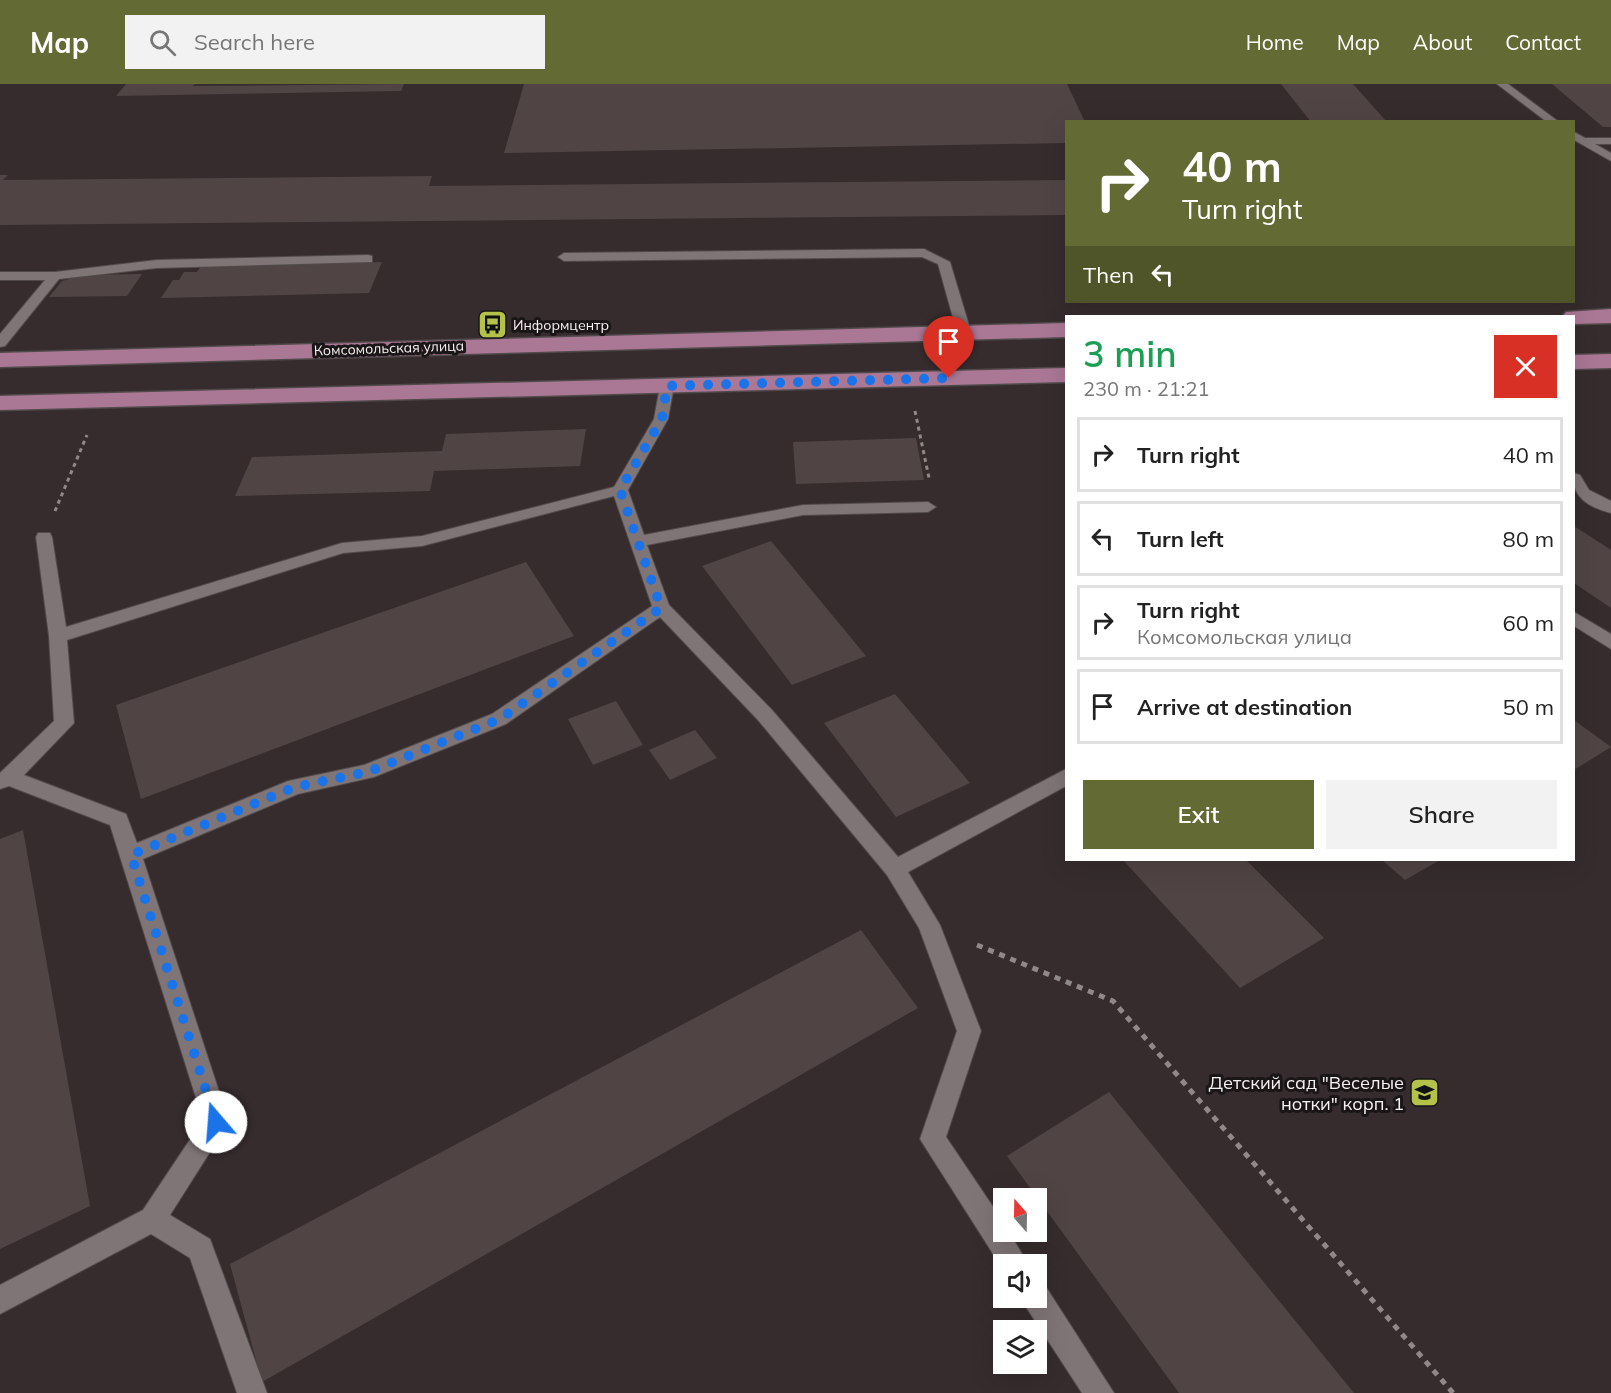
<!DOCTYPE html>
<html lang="en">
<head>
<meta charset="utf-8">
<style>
  :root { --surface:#fff; --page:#f2f2f2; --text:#222; --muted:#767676; --line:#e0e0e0; --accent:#646a34 }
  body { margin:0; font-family:Mulish,sans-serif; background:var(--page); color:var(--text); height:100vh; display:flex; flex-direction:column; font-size:22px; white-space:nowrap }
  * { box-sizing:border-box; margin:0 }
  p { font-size:20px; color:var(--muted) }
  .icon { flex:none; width:33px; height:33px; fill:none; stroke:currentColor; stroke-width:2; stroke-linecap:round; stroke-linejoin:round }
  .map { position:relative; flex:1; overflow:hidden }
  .panel { position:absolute; left:1065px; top:231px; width:510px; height:546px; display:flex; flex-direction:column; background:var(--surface); border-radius:0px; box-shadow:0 6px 24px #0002 }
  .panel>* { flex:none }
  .guide { position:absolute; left:1065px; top:36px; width:510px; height:183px; border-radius:0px; box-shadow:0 6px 24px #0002; background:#646a34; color:#fff; overflow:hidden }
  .needle { width:39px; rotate:340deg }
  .controls { position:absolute; left:993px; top:1104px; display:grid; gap:12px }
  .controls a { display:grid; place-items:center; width:54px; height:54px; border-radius:0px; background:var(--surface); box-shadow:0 6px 24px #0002; font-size:30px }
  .pin { position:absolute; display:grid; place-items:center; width:51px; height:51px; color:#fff; margin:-62px -26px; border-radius:50% 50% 50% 0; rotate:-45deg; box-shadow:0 0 6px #0007 }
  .pin .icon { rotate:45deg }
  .me { position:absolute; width:66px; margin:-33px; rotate:342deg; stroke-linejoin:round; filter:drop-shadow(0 0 4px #0008) }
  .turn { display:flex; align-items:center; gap:21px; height:126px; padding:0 18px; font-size:27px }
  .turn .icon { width:78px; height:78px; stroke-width:2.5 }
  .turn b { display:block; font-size:42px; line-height:51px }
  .then { display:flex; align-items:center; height:57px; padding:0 18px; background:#0003; gap:12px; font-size:22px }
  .round { display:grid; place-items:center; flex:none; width:63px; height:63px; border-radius:0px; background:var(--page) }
  .head { display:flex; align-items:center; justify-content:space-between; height:102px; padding:0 18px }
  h1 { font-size:36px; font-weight:600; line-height:45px; color:#1e9e55 }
  .primary-button { display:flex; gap:12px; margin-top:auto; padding:12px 18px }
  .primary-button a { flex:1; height:69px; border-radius:0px; background:var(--accent); color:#fff; font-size:24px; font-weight:600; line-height:69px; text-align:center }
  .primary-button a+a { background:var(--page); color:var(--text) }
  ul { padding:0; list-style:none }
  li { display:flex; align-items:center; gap:18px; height:75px; margin:0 12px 9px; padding:0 6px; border:3px solid var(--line); border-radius:0px }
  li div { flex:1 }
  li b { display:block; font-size:22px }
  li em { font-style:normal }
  header { display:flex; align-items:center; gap:36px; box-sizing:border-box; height:84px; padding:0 30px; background:var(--accent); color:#fff }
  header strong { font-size:28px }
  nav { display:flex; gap:33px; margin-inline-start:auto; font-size:21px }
  .search { width:420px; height:54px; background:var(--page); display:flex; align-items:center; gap:15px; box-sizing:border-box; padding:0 21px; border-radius:0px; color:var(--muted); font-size:22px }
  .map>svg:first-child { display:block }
  .building { fill:#504544 }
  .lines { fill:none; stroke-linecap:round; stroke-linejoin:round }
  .lane-casing { stroke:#514a4b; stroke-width:2 }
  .primary-casing { stroke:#514a4b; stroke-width:3 }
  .path-far1 { stroke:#908889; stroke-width:3; stroke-dasharray:4 4; stroke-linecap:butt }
  .path { stroke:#908889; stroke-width:5; stroke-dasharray:6 6; stroke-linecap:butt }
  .lane { fill:#7f7476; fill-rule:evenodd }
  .primary { fill:#aa7795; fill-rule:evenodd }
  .route { stroke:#1a73e8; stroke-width:10; stroke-dasharray:0 18 }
  .labels { text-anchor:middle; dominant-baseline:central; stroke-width:6; stroke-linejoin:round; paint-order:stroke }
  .far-poi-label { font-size:14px; fill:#f7f0f1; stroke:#1a1617; text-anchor:start }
  .far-street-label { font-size:14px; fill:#f7f0f1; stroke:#1a1617 }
  .near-poi-label { font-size:18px; fill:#f7f0f1; stroke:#1a1617; text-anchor:end }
</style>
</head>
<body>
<header>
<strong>Map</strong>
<div class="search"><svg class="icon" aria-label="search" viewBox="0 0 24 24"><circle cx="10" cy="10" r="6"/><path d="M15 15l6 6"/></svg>Search here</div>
<nav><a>Home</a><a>Map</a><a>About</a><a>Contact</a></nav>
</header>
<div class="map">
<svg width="1611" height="1309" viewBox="0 0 1611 1309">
  <rect width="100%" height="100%" fill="#362c2e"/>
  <!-- building -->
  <path class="building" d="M 126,0 L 195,0 L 193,2 L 404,0 L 401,7 L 116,12 Z
    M 524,0 L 1067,0 L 1085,38 L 1066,38 L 1066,59 L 504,69 Z
    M 1281,0 L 1353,0 L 1387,38 L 1311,38 Z
    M 1552,0 L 1611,0 L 1611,43 L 1603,43 Z
    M 0,91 L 8,91 L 3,96 L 432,92 L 429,102 L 1066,96 L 1066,131 L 0,141 Z
    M 382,178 L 369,209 L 161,214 L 173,196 L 179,196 L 184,188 L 197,188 L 201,182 Z
    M 142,190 L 127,212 L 49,213 L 62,197 L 83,191 Z
    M 586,345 L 580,382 L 434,387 L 430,407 L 235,412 L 252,373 L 442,367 L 446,350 Z
    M 916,354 L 924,396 L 796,400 L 793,358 Z
    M 1574,442 L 1611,466 L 1611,524 L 1574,499 Z
    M 771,457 L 866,572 L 792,601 L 702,482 Z
    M 526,478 L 574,552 L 141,715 L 116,621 Z
    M 895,610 L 970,699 L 896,733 L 824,639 Z
    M 616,617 L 643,661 L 593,681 L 568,635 Z
    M 1574,636 L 1611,663 L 1574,686 Z
    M 695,646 L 717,674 L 670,696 L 649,666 Z
    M 23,746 L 90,1122 L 0,1165 L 0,755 Z
    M 1123,776 L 1246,776 L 1324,854 L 1240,904 Z
    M 1382,776 L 1440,776 L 1405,796 Z
    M 861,846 L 918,924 L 262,1298 L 230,1180 Z
    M 1109,1008 L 1354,1309 L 1179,1309 L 1007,1072 Z"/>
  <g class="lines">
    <defs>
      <path id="lane" d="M 1497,0 L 1508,0 L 1559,38 L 1547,38 Z
        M 1574,48 L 1585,54 L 1611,54 L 1611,60 L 1595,60 L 1611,69 L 1611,77 L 1574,56 Z
        M 924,165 L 950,178 L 971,248 L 969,251 L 959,251 L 957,248 L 938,180 L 922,173 L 564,177 L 558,173 L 564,169 Z
        M 368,171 L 372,172 L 372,178 L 157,184 L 59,195 L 5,262 L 0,263 L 0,250 L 45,196 L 0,196 L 0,188 L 55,188 L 157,176 Z
        M 667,298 L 674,302 L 668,335 L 628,406 L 644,451 L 803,421 L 928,418 L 936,423 L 928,428 L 803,431 L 647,461 L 669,521 L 772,626 L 898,773 L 1066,685 L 1066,702 L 908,788 L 940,841 L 981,947 L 946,1053 L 1004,1139 L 1004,1148 L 1009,1148 L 1028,1180 L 1004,1180 L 1004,1187 L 920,1055 L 957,947 L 919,844 L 887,791 L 758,636 L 660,533 L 506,640 L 374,693 L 298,710 L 143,775 L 229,1038 L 170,1131 L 210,1155 L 267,1309 L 237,1309 L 190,1174 L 151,1150 L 0,1230 L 0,1201 L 143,1126 L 203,1036 L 110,741 L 9,702 L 0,705 L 0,689 L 54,637 L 49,552 L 36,453 L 38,449 L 50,449 L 52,453 L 66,543 L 342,459 L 422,452 L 614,403 L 654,335 L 660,302 ZM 614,412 L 652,522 L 492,630 L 364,681 L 288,697 L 137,759 L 126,730 L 24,691 L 74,639 L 67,556 L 343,469 L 422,462 Z
        M 1574,389 L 1580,391 L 1589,406 L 1611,417 L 1611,429 C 1588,423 1571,413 1574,389 Z
        M 1574,528 L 1611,550 L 1611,565 L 1574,542 Z
        M 1036,1199 L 1046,1203 L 1114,1309 L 1082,1309 L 1026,1223 L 1022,1214 L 1036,1214 Z"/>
      <path id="primary" d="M 1611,225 L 1611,239 L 1574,240 L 1574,232 L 1563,232 L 1566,228 Z
        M 1066,239 L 1066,253 L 0,283 L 0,269 Z
        M 1611,270 L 1611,284 L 1574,285 L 1574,271 Z
        M 1066,284 L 1066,298 L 0,326 L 0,312 Z"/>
    </defs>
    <!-- lane casing -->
    <use href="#lane" class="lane-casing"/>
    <!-- primary casing -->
    <use href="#primary" class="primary-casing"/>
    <!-- path-far1 -->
    <path class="path-far1" d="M 915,327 L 929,394
      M 55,427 L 87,351"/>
    <!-- path -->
    <path class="path" d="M 977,861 L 1113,917 L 1453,1309"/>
    <!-- lane -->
    <use href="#lane" class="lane"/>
    <!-- primary -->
    <use href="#primary" class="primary"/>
  </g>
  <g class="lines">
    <!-- route -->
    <path class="route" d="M 216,1038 L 131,771 L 295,703 L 368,688 L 500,635 L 661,524 L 620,406 L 662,335 L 667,302 L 949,294"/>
  </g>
  <!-- icons -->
  <defs>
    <symbol id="bus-square" viewBox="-11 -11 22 22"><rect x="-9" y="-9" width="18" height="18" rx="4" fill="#b4c24a" stroke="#1a1617"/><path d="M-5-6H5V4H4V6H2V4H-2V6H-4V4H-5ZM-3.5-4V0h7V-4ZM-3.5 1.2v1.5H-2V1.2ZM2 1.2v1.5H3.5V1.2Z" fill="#111"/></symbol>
    <symbol id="school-square" viewBox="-11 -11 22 22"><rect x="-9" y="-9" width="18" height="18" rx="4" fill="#b4c24a" stroke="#1a1617"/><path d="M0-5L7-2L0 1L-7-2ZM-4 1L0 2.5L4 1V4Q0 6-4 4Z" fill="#111"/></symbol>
  </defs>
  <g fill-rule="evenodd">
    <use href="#bus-square" x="476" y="224" width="33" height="33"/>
    <use href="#school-square" x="1408" y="992" width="33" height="33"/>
  </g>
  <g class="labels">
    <!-- far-poi labels -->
    <g class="far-poi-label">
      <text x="513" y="241">Информцентр</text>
    </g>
    <!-- far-street labels -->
    <g class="far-street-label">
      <text transform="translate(389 264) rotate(-2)">Комсомольская улица</text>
    </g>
    <!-- near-poi labels -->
    <g class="near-poi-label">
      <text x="1404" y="998">Детский сад "Веселые<tspan x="1404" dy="21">нотки" корп. 1</tspan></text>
    </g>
  </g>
</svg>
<div class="controls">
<a><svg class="needle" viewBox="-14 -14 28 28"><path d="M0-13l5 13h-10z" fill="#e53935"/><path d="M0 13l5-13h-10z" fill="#767676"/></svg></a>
<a><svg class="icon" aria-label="sound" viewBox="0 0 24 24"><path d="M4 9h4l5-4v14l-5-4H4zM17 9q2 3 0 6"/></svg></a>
<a><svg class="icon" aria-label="layers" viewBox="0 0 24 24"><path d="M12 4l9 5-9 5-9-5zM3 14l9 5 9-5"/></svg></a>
</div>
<div class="pin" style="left:949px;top:294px;background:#d93025"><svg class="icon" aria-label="arrive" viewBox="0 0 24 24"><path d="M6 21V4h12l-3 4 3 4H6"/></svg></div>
<svg class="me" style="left:216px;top:1038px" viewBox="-20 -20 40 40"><circle r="19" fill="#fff"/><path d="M0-13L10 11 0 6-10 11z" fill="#1a73e8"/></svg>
<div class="guide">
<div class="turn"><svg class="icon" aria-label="right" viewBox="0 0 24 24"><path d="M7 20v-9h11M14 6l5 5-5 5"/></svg><div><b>40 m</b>Turn right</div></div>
<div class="then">Then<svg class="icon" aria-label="left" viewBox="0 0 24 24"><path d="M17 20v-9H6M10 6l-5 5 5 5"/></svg></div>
</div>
<section class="panel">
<div class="head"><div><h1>3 min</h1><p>230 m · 21:21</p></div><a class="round" style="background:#d93025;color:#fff"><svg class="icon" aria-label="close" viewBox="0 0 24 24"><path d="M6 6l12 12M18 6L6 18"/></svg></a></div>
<ul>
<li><svg class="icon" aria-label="right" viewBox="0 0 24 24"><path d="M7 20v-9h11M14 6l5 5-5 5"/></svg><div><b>Turn right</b></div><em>40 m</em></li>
<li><svg class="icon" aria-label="left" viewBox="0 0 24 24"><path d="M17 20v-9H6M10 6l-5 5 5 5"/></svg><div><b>Turn left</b></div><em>80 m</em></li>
<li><svg class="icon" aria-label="right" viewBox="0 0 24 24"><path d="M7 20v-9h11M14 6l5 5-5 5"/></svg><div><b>Turn right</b><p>Комсомольская улица</p></div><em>60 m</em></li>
<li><svg class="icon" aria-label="arrive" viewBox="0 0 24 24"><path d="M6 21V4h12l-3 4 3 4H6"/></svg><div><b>Arrive at destination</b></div><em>50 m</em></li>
</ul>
<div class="primary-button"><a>Exit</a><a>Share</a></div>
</section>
</div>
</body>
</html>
